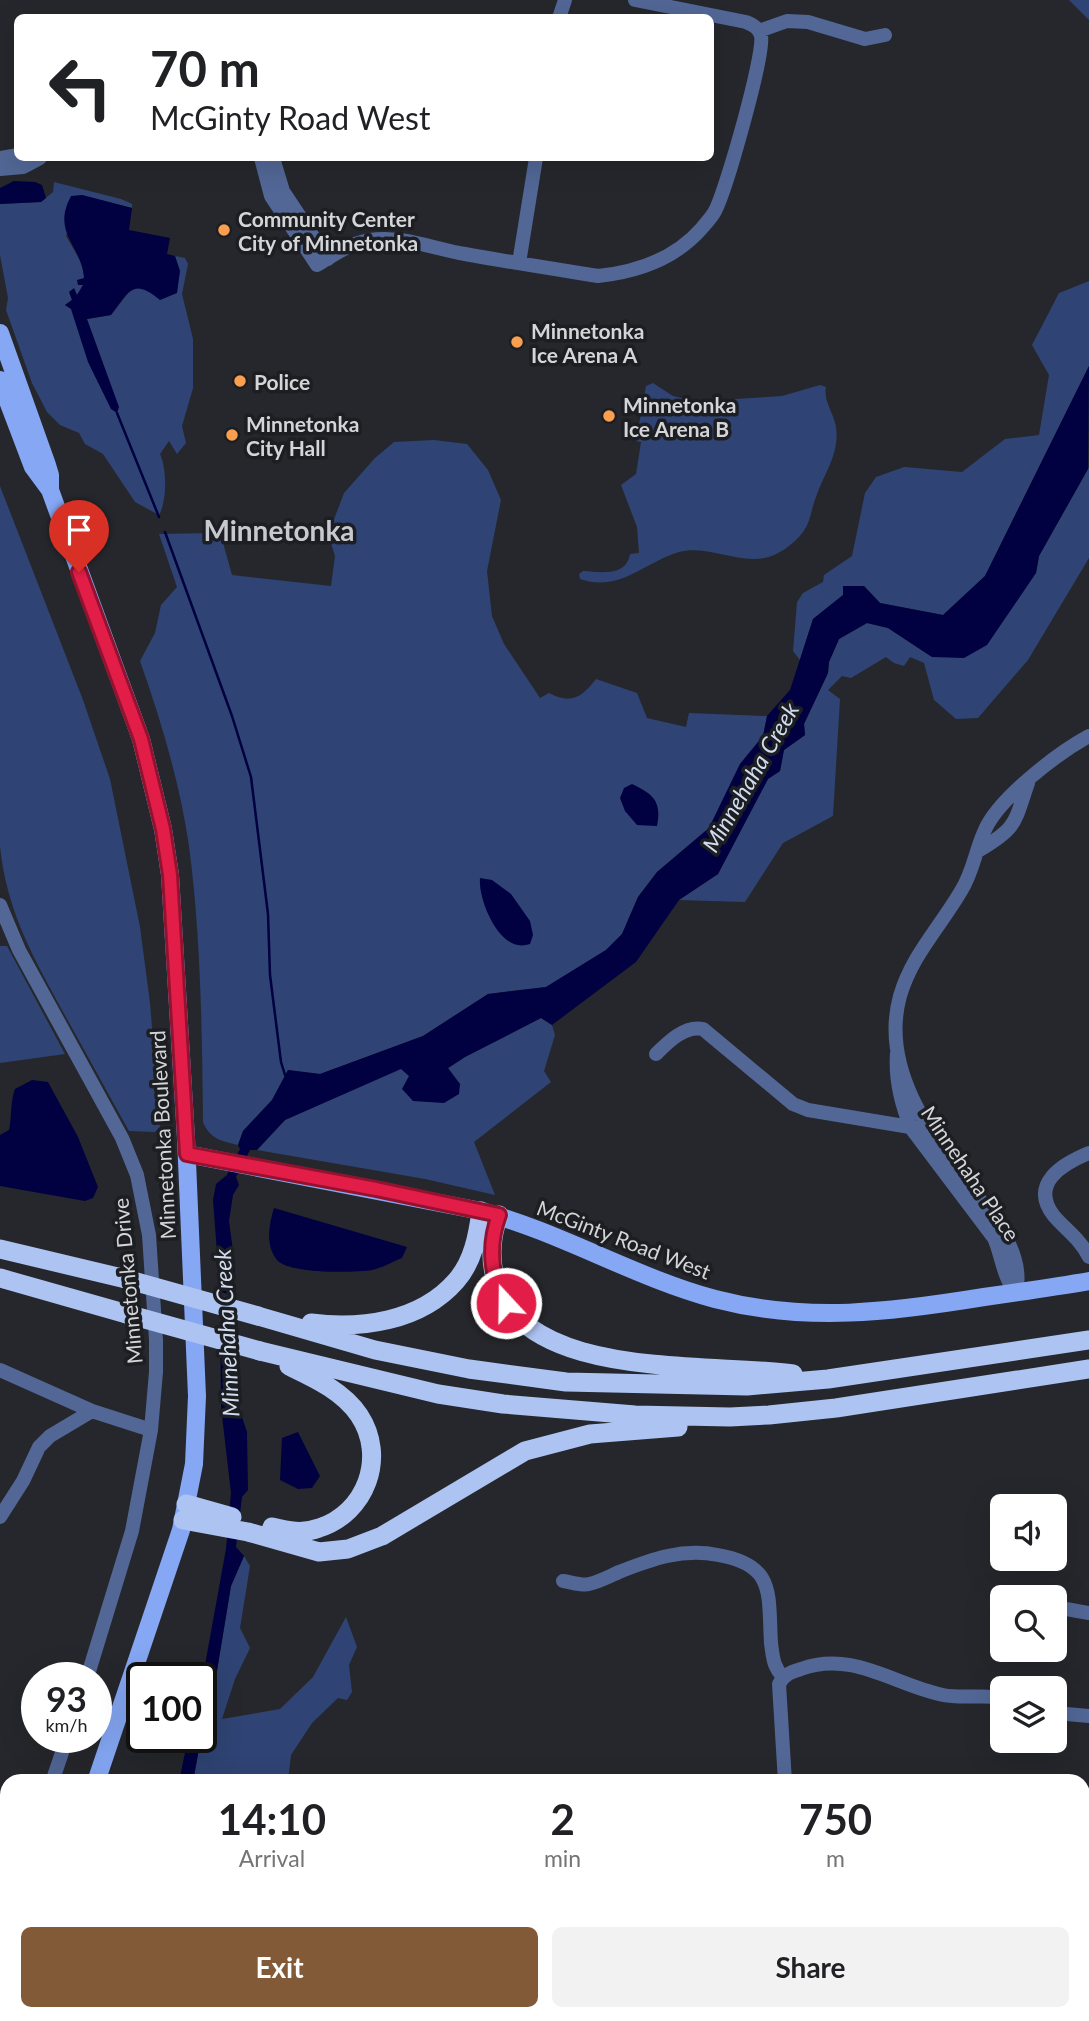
<!DOCTYPE html>
<html lang="en">
<head>
<meta charset="utf-8">
<style>
  :root { --surface:#fff; --page:#f2f2f2; --text:#202124; --muted:#757577; --accent:#825a37 }
  body { margin:0; font-family:Lato,sans-serif; background:var(--page); color:var(--text); height:100vh; display:flex; flex-direction:column; font-size:26px; white-space:nowrap }
  * { box-sizing:border-box; margin:0 }
  p { font-size:23px; color:var(--muted) }
  .icon { flex:none; width:38px; height:38px; fill:none; stroke:currentColor; stroke-width:2; stroke-linecap:round; stroke-linejoin:round }
  .map { position:relative; flex:1; overflow:hidden }
  .details { position:absolute; left:0px; top:1774px; width:1090px; height:247px; display:flex; flex-direction:column; background:var(--surface); border-radius:21px 21px 0 0; box-shadow:0 7px 28px #0002 }
  .details>* { flex:none }
  .guide { position:absolute; left:14px; top:14px; width:700px; height:147px; border-radius:10px; box-shadow:0 7px 28px #0002; background:#fff; color:var(--text); overflow:hidden }
  .controls { position:absolute; left:990px; top:1494px; display:grid; gap:14px }
  .controls a { display:grid; place-items:center; width:77px; height:77px; border-radius:10px; background:var(--surface); box-shadow:0 7px 28px #0002; font-size:35px }
  .speed { position:absolute; left:21px; top:1662px; display:flex; gap:14px; font-size:35px; font-weight:700; text-align:center }
  .speed>* { display:grid; place-content:center; width:91px; height:91px; border-radius:50%; background:var(--surface); box-shadow:0 7px 28px #0002; line-height:1 }
  .speed small { font-size:18px; font-weight:400 }
  .speed .limit { border:4px solid #111; border-radius:10px; background:#fff; color:#111 }
  .pin { position:absolute; display:grid; place-items:center; width:60px; height:60px; color:#fff; margin:-72px -30px; border-radius:50% 50% 50% 0; rotate:-45deg; box-shadow:0 0 7px #0007 }
  .pin .icon { rotate:45deg }
  .me { position:absolute; width:77px; margin:-38px; rotate:339deg; stroke-linejoin:round; filter:drop-shadow(0 0 5px #0008) }
  .turn { display:flex; align-items:center; gap:24px; height:147px; padding:0 21px; font-size:32px }
  .turn .icon { width:91px; height:91px; stroke-width:2.5 }
  .turn b { display:block; font-size:49px; line-height:60px }
  .eta { display:flex; justify-content:space-evenly; align-items:center; height:119px; text-align:center }
  .eta b { font-size:42px; font-weight:700; line-height:49px }
  .button { display:flex; gap:14px; margin-top:auto; padding:14px 21px }
  .button a { flex:1; height:80px; border-radius:10px; background:var(--accent); color:#fff; font-size:28px; font-weight:700; line-height:80px; text-align:center }
  .button a+a { background:var(--page); color:var(--text) }
  .map>svg:first-child { display:block }
  .green { fill:#2f4474 }
  .water { fill:#010040 }
  .pier { fill:#25272c }
  .lines { fill:none; stroke-linecap:round; stroke-linejoin:round }
  .stream { stroke:#010040; stroke-width:2.5 }
  .minor { stroke:#526796; stroke-width:14 }
  .major { stroke:#85a7f4; stroke-width:18 }
  .highway { stroke:#adc3f1; stroke-width:19 }
  .highway-bridge { stroke:#adc3f1; stroke-width:19 }
  .route-casing { stroke:#92132f; stroke-width:18 }
  .route { stroke:#e11d48; stroke-width:12 }
  .poi-dot { fill:#fa9f4f; stroke:#1c1e22; stroke-width:2.5 }
  .labels { text-anchor:middle; dominant-baseline:central; stroke-width:7; stroke-linejoin:round; paint-order:stroke }
  .poi-label { font-size:21px; font-weight:bold; fill:#d4d5d8; stroke:#1c1e22; text-anchor:start }
  .street-label { font-size:21px; fill:#d4d5d8; stroke:#1c1e22 }
  .water-label { font-size:23px; font-style:italic; fill:#d2dcef; stroke:#1c1e22 }
  .district-label { font-size:28px; font-weight:bold; fill:#c6c9cf; stroke:#1c1e22 }
</style>
</head>
<body>
<div class="map">
<svg width="1089" height="2021" viewBox="0 0 1089 2021">
  <rect width="100%" height="100%" fill="#25272c"/>
  <!-- green -->
  <path class="green" d="M 1069,0 L 1089,0 L 1089,20 Z
    M 54,182 L 121,199 L 132,204 L 132,208 L 82,195 L 66,236 C 81,262 98,284 65,305 L 87,319 L 111,315 L 129,292 L 137,288 L 146,289 L 180,271 L 175,256 L 185,258 L 188,264 L 182,294 L 193,339 L 193,388 L 182,426 L 186,443 L 177,454 L 169,441 L 160,454 C 167,469 167,501 159,515 L 135,502 L 103,454 L 85,444 L 79,433 L 60,425 L 47,412 L 32,383 L 6,310 L 8,298 L 0,255 L 0,204 L 41,202 L 53,192 Z
    M 1089,281 L 1089,366 L 985,576 L 943,615 L 880,603 L 864,586 L 843,586 L 843,595 L 813,619 L 800,660 L 793,651 L 797,602 L 803,593 L 823,582 L 824,575 L 852,556 L 865,493 L 876,477 L 904,467 L 962,472 L 1005,439 L 1039,435 L 1049,375 L 1032,345 L 1059,293 Z
    M 653,383 L 673,396 L 686,399 L 720,400 L 782,396 L 820,385 L 826,387 C 823,401 834,413 836,427 C 840,453 824,474 816,497 C 811,509 811,521 803,532 C 795,543 778,556 764,558 C 736,563 706,545 679,552 C 645,562 619,593 580,579 L 579,574 L 583,571 C 601,572 626,577 630,554 L 639,553 L 637,527 L 621,485 L 636,474 L 641,442 L 636,441 L 646,386 Z
    M 434,440 L 467,444 L 488,470 L 501,500 L 487,571 L 492,616 L 504,644 L 540,698 L 549,693 C 571,705 582,697 596,679 L 637,693 L 647,718 L 686,727 L 689,713 L 767,716 L 763,736 L 740,764 L 709,828 L 657,872 L 638,897 L 622,934 L 606,950 L 546,987 L 488,994 L 423,1036 L 320,1074 L 288,1070 L 272,1100 L 243,1131 L 238,1145 C 221,1141 210,1139 203,1122 C 202,1030 201,937 189,846 C 180,784 161,720 140,661 L 155,633 L 161,605 L 177,587 L 159,534 L 215,533 L 222,539 L 232,575 L 331,586 L 335,556 L 330,540 L 333,522 L 344,493 L 375,458 L 394,442 Z
    M 1089,467 L 1089,558 L 1028,660 L 978,718 L 956,719 L 934,700 L 924,663 L 910,657 L 904,666 L 894,663 L 886,657 L 851,678 L 842,676 L 828,690 L 840,699 L 833,816 L 783,843 L 745,902 L 679,900 L 718,874 L 768,779 L 780,771 L 784,750 L 805,735 L 804,724 L 828,673 L 829,662 L 839,639 L 867,623 L 888,628 L 932,657 L 1036,573 L 1039,556 Z
    M 0,486 L 83,700 L 110,779 L 140,927 L 150,1003 L 160,1127 L 155,1132 L 129,1131 C 108,1094 88,1056 67,1019 C 35,960 7,914 0,846 Z
    M 0,946 L 7,946 L 65,1054 L 0,1063 Z
    M 541,1018 L 552,1025 L 555,1035 L 544,1071 L 551,1082 L 474,1142 L 495,1195 L 425,1179 L 257,1150 L 285,1120 L 401,1068 L 409,1076 L 460,1084 L 447,1069 L 465,1057 Z
    M 244,1556 L 250,1566 L 240,1628 L 250,1648 L 235,1679 L 222,1719 L 280,1709 L 313,1677 L 346,1617 L 357,1647 L 349,1665 L 352,1692 L 347,1700 L 338,1698 L 312,1723 L 291,1755 L 288,1781 L 193,1782 L 206,1711 L 212,1701 L 231,1586 Z
    M 141,2014 L 243,2014 L 242,2021 L 137,2021 Z"/>
  <!-- water -->
  <path class="water" d="M 14,181 L 35,182 L 42,185 L 46,198 L 41,202 L 0,204 L 0,188 Z
    M 82,195 L 132,208 L 129,230 L 170,238 L 167,254 L 175,256 L 180,271 L 177,293 L 160,300 C 132,277 129,292 111,315 L 87,319 L 119,407 L 117,413 L 111,409 L 88,362 L 71,309 L 65,305 L 72,300 L 69,292 L 74,288 L 77,295 L 83,285 L 78,285 L 77,280 L 84,278 C 82,245 51,234 71,196 Z
    M 1089,366 L 1088,469 L 1039,556 L 1036,573 L 987,645 L 964,658 L 932,657 L 888,628 L 867,623 L 839,639 L 829,662 L 828,673 L 804,724 L 805,735 L 784,750 L 780,771 L 768,779 L 718,874 L 679,900 L 636,962 L 552,1025 L 541,1018 L 465,1057 L 448,1068 L 460,1084 L 459,1094 L 444,1103 L 413,1101 L 402,1089 L 409,1076 L 401,1069 L 285,1120 L 257,1150 L 250,1150 L 236,1177 L 239,1185 L 233,1195 L 229,1221 L 235,1266 L 232,1295 L 236,1359 L 240,1389 L 237,1402 L 247,1432 L 248,1490 L 242,1497 L 236,1547 L 244,1556 L 231,1586 L 212,1701 L 206,1712 L 193,1781 L 179,1782 L 188,1738 L 201,1738 L 201,1687 L 226,1549 L 231,1493 L 221,1407 L 220,1292 L 213,1200 L 216,1184 L 227,1175 L 240,1149 L 238,1145 L 243,1131 L 272,1100 L 288,1070 L 320,1074 L 423,1036 L 488,994 L 546,987 L 606,950 L 622,934 L 638,897 L 657,872 L 709,828 L 740,764 L 763,736 L 767,716 L 790,690 L 813,619 L 843,595 L 843,586 L 864,586 L 880,603 L 943,615 L 985,576 Z
    M 632,784 C 653,794 662,801 657,826 L 637,825 L 625,811 L 620,798 L 624,788 Z
    M 480,878 L 492,880 L 511,894 L 530,921 L 533,935 L 530,944 C 526,945 522,946 518,945 C 496,942 478,898 480,878 Z
    M 32,1080 L 48,1082 L 78,1137 L 98,1187 L 93,1198 L 85,1201 L 0,1186 L 0,1135 L 9,1130 C 12,1116 10,1103 15,1089 Z
    M 274,1208 L 407,1247 L 402,1258 C 392,1262 382,1268 372,1270 C 353,1273 289,1274 277,1260 C 265,1245 269,1224 274,1208 Z
    M 298,1432 L 320,1476 L 312,1488 L 298,1489 L 280,1480 L 282,1438 Z"/>
  <!-- pier -->
  <path class="pier" d="M 217,1291 L 236,1296 L 240,1360 L 217,1353 Z"/>
  <g class="lines">
    <!-- stream -->
    <path class="stream" d="M 117,413 L 159,517
      M 165,532 L 232,716 L 251,777 L 268,914 L 270,975 L 281,1062 L 285,1075"/>
    <!-- minor -->
    <path class="minor" d="M 559,18 L 565,0
      M 759,31 L 787,21 L 808,22 L 865,39 L 885,35
      M 0,158 L 18,155
      M 261,158 L 271,196 L 317,265 C 334,255 350,243 370,240 C 401,235 435,249 465,254 C 509,262 554,269 598,276 C 637,272 675,259 702,228 C 706,223 712,217 715,211 C 726,190 765,54 761,36 C 759,28 753,25 746,22 L 635,0
      M 273,158 L 283,191 L 328,259
      M 0,169 L 23,167 L 40,158
      M 519,263 L 536,158
      M 978,851 C 1017,828 1014,824 1028,783
      M 0,905 L 19,950 L 122,1138 L 137,1175 L 149,1235 L 156,1340 L 156,1372 L 151,1430 L 132,1531 L 87,1678
      M 897,1053 C 895,1080 901,1104 911,1128 L 994,1238 C 1002,1256 1003,1278 1016,1292 C 1025,1253 993,1217 971,1188 C 930,1134 880,1068 900,996 C 912,955 940,927 961,891 C 973,872 975,852 984,832 C 997,799 1058,753 1089,736
      M 656,1054 C 668,1042 685,1025 703,1029 L 793,1104 L 808,1110 L 916,1128
      M 1089,1153 C 1062,1164 1029,1184 1054,1216 C 1066,1230 1081,1240 1089,1257
      M 0,1370 L 92,1411 L 151,1430
      M 0,1517 L 23,1481 L 39,1447 L 50,1436 L 92,1411
      M 563,1581 C 571,1582 582,1586 589,1584 C 599,1582 610,1576 619,1572 C 652,1559 682,1548 718,1555 C 776,1565 768,1594 771,1643 C 773,1658 773,1666 783,1677
      M 1055,1607 L 1089,1613
      M 1055,1713 L 1089,1716
      M 52,1782 L 67,1738
      M 785,1782 L 779,1684 C 785,1674 791,1672 801,1669 C 853,1650 894,1685 943,1695 C 963,1699 983,1694 1003,1698
      M 1083,1922 L 1089,1921
      M 0,1940 L 7,1920
      M 918,2016 L 918,2014
      M 501,2021 L 508,2014"/>
    <!-- major -->
    <path class="major" d="M 0,333 L 47,465 L 50,475 L 50,490
      M 0,380 L 33,467 L 50,490 L 141,739 L 163,829 L 170,875 L 186,1138 L 197,1396 L 194,1464 L 181,1530 L 96,1782
      M 187,1154 L 481,1211 C 562,1233 634,1277 715,1299 C 807,1323 892,1312 984,1297 C 1019,1292 1054,1287 1089,1281
      M 32,2021 L 33,2014"/>
    <!-- highway -->
    <path class="highway" d="M 499,1215 C 492,1234 490,1254 494,1273 C 515,1382 710,1362 793,1374
      M 0,1249 L 126,1279
      M 0,1278 L 127,1314
      M 258,1316 L 375,1350 L 469,1369 L 566,1382 L 747,1386 L 828,1379 L 1089,1340
      M 311,1323 C 361,1329 420,1322 456,1281 C 473,1262 478,1235 481,1211
      M 260,1351 L 438,1394 L 503,1404 L 635,1415 L 730,1417 L 769,1415 L 836,1408 L 1089,1369
      M 186,1504 L 232,1517
      M 183,1520 L 248,1532 L 319,1552 L 348,1549 L 382,1536 L 525,1451 L 590,1434 L 678,1427
      M 272,1527 C 288,1531 303,1534 319,1528 C 366,1513 387,1457 359,1415 C 343,1391 314,1378 289,1366"/>
    <!-- highway-bridge -->
    <path class="highway-bridge" d="M 126,1279 L 258,1316
      M 127,1314 L 260,1351"/>
  </g>
  <g class="lines">
    <defs>
      <path id="route" d="M 79,572 L 141,739 L 163,829 L 170,875 L 187,1154 L 376,1189 L 499,1215 C 488,1245 490,1276 506,1303"/>
    </defs>
    <!-- route casing -->
    <use href="#route" class="route-casing"/>
    <!-- route -->
    <use href="#route" class="route"/>
  </g>
  <!-- markers -->
  <g class="poi-dot">
    <circle cx="224" cy="230" r="7"/>
    <circle cx="517" cy="342" r="7"/>
    <circle cx="240" cy="381" r="7"/>
    <circle cx="609" cy="416" r="7"/>
    <circle cx="232" cy="435" r="7"/>
  </g>
  <g class="labels">
    <!-- poi labels -->
    <g class="poi-label">
      <text x="238" y="218">Community Center<tspan x="238" dy="24">City of Minnetonka</tspan></text>
      <text x="531" y="330">Minnetonka<tspan x="531" dy="24">Ice Arena A</tspan></text>
      <text x="254" y="381">Police</text>
      <text x="623" y="404">Minnetonka<tspan x="623" dy="24">Ice Arena B</tspan></text>
      <text x="246" y="423">Minnetonka<tspan x="246" dy="24">City Hall</tspan></text>
    </g>
    <!-- street labels -->
    <g class="street-label">
      <text transform="translate(162 1135) rotate(-93)">Minnetonka Boulevard</text>
      <text transform="translate(971 1173) rotate(56)">Minnehaha Place</text>
      <text transform="translate(624 1239) rotate(21)">McGinty Road West</text>
      <text transform="translate(127 1281) rotate(-95)">Minnetonka Drive</text>
    </g>
    <!-- water labels -->
    <g class="water-label">
      <text transform="translate(750 777) rotate(-60)">Minnehaha Creek</text>
      <text transform="translate(226 1333) rotate(-93)">Minnehaha Creek</text>
    </g>
    <!-- district labels -->
    <g class="district-label">
      <text x="279" y="530">Minnetonka</text>
    </g>
  </g>
</svg>
<div class="controls">
<a><svg class="icon" aria-label="sound" viewBox="0 0 24 24"><path d="M4 9h4l5-4v14l-5-4H4zM17 9q2 3 0 6"/></svg></a>
<a><svg class="icon" aria-label="search" viewBox="0 0 24 24"><circle cx="10" cy="10" r="6"/><path d="M15 15l6 6"/></svg></a>
<a><svg class="icon" aria-label="layers" viewBox="0 0 24 24"><path d="M12 4l9 5-9 5-9-5zM3 14l9 5 9-5"/></svg></a>
</div>
<div class="speed"><div>93<small>km/h</small></div><div class="limit">100</div></div>
<div class="pin" style="left:79px;top:572px;background:#d93025"><svg class="icon" aria-label="arrive" viewBox="0 0 24 24"><path d="M6 21V4h12l-3 4 3 4H6"/></svg></div>
<svg class="me" style="left:506px;top:1303px" viewBox="-20 -20 40 40"><circle r="17" fill="#e11d48" stroke="#fff" stroke-width="3"/><path d="M0-11L8 9 0 5-8 9z" fill="#fff"/></svg>
<div class="guide">
<div class="turn"><svg class="icon" aria-label="left" viewBox="0 0 24 24"><path d="M17 20v-9H6M10 6l-5 5 5 5"/></svg><div><b>70 m</b>McGinty Road West</div></div>
</div>
<section class="details">
<div class="eta">
<div><b>14:10</b><p>Arrival</p></div>
<div><b>2</b><p>min</p></div>
<div><b>750</b><p>m</p></div>
</div>
<div class="button"><a>Exit</a><a>Share</a></div>
</section>
</div>
</body>
</html>
